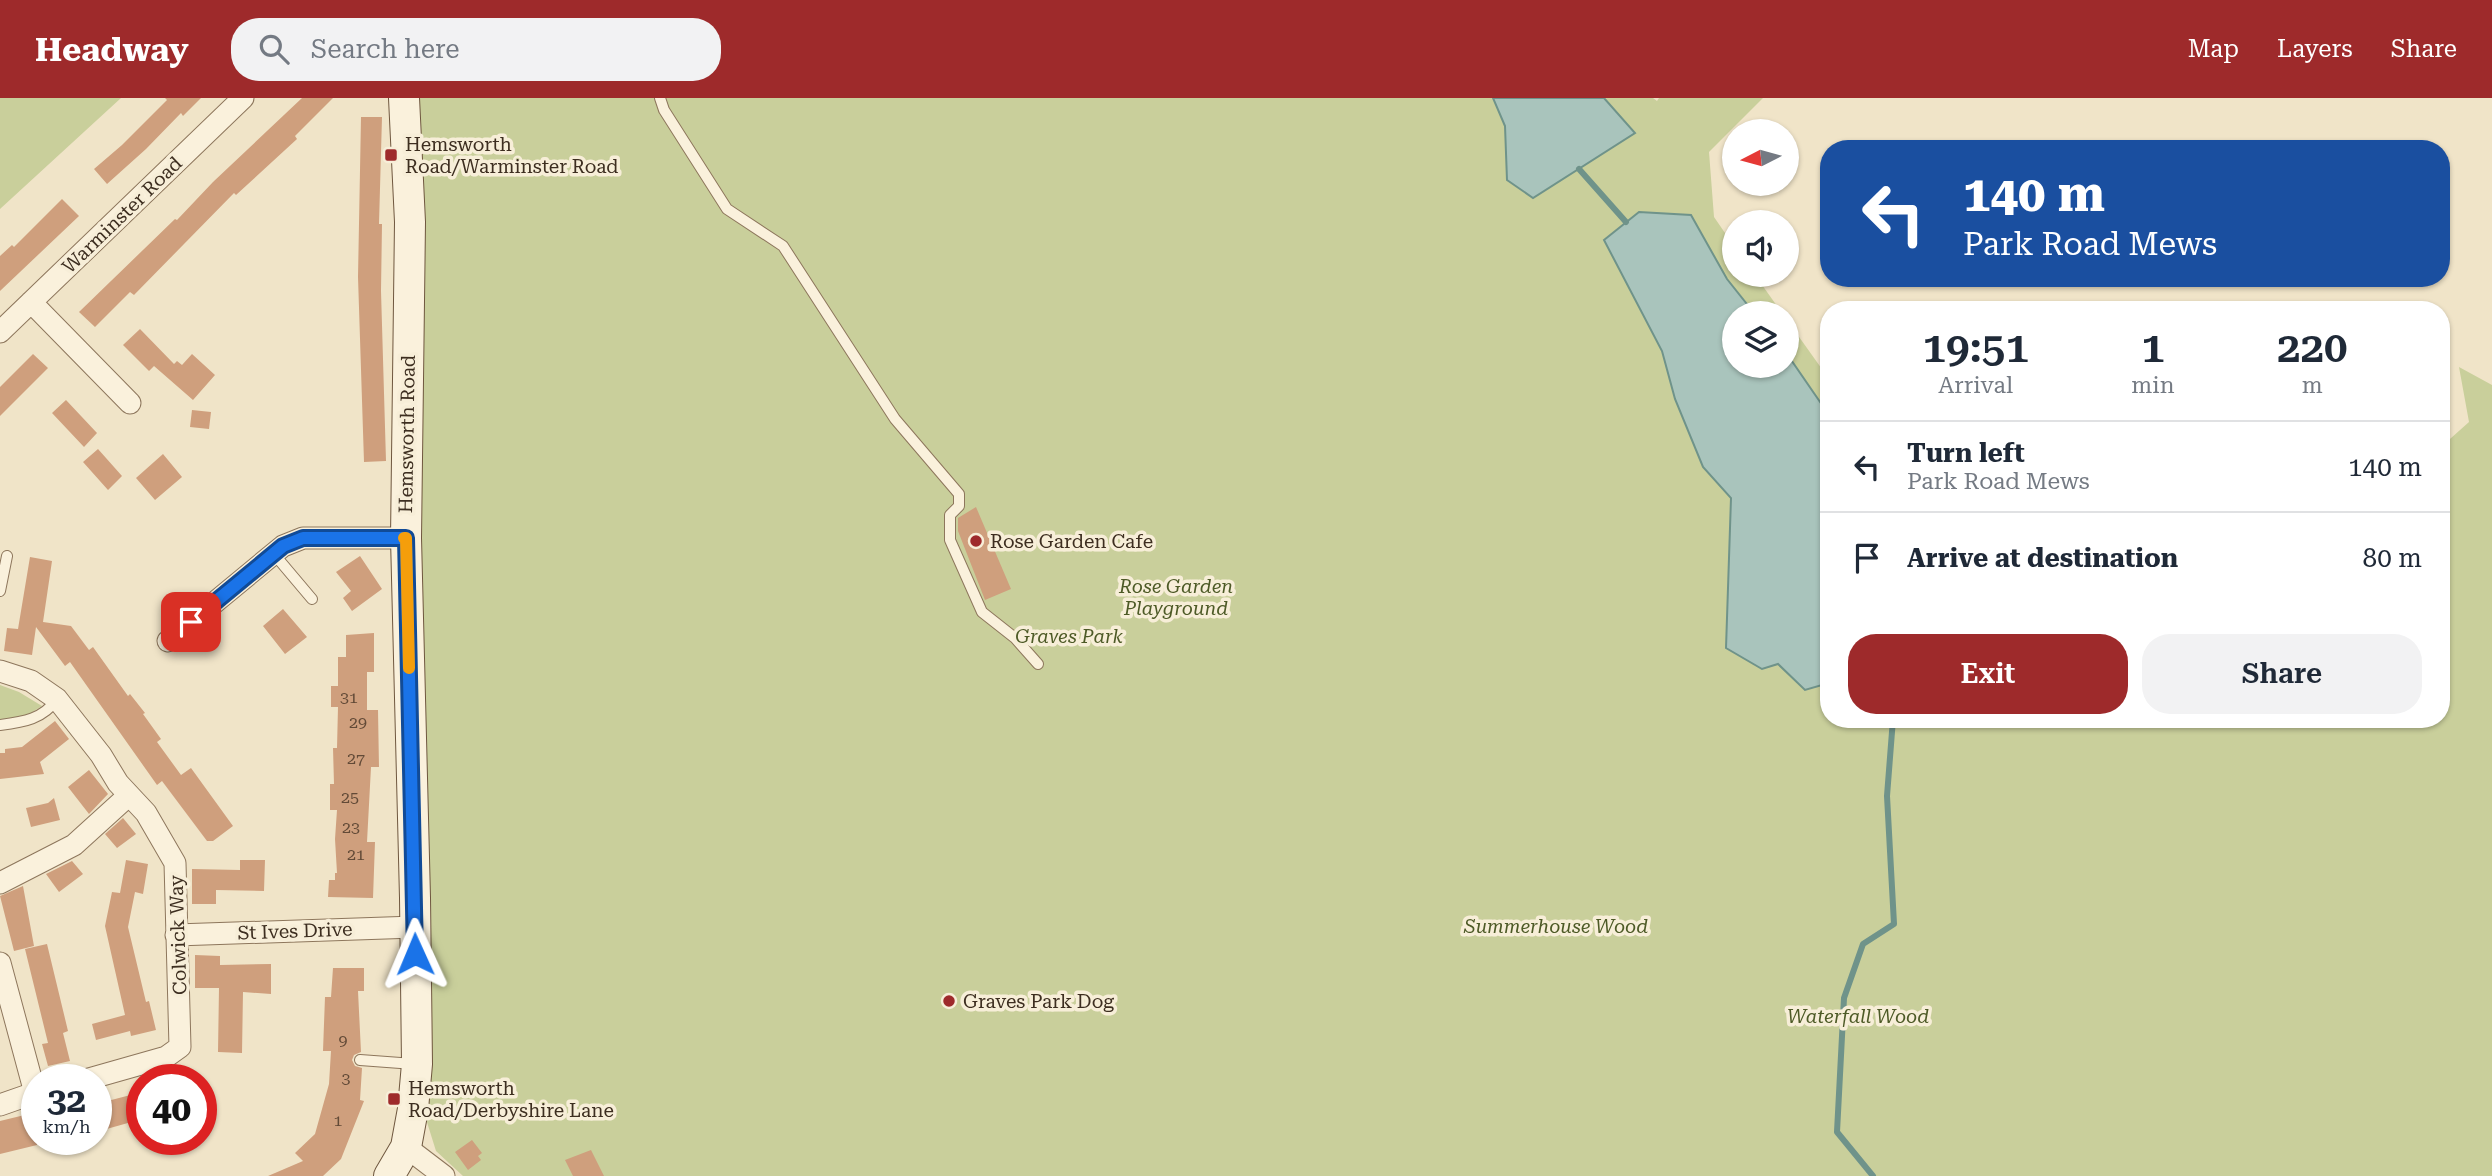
<!DOCTYPE html>
<html lang="en">
<head>
<meta charset="utf-8">
<style>
  :root { --surface:#fff; --page:#f2f2f3; --text:#1f2937; --muted:#747a83; --line:#e0e1e3; --accent:#9e2a2b }
  body { margin:0; font-family:"Roboto Serif",serif; background:var(--page); color:var(--text); height:100vh; display:flex; flex-direction:column; font-size:26px; white-space:nowrap }
  * { box-sizing:border-box; margin:0 }
  p { font-size:23px; color:var(--muted) }
  .icon { flex:none; width:38px; height:38px; fill:none; stroke:currentColor; stroke-width:2; stroke-linecap:round; stroke-linejoin:round }
  .map { position:relative; flex:1; overflow:hidden }
  .panel { position:absolute; left:1820px; top:203px; width:630px; height:427px; display:flex; flex-direction:column; background:var(--surface); border-radius:28px; box-shadow:0 2px 5px #0004 }
  .panel>* { flex:none }
  .hud { position:absolute; left:1820px; top:42px; width:630px; height:147px; border-radius:28px; box-shadow:0 2px 5px #0004; background:#1a4fa0; color:#fff; overflow:hidden }
  .needle { width:46px; rotate:264deg }
  .tools { position:absolute; left:1722px; top:21px; display:grid; gap:14px }
  .tools a { display:grid; place-items:center; width:77px; height:77px; border-radius:50%; background:var(--surface); box-shadow:0 2px 5px #0004; font-size:35px }
  .speed { position:absolute; left:21px; top:966px; display:flex; gap:14px; font-size:35px; font-weight:700; text-align:center }
  .speed>* { display:grid; place-content:center; width:91px; height:91px; border-radius:50%; background:var(--surface); box-shadow:0 2px 5px #0004; line-height:1 }
  .speed small { font-size:18px; font-weight:400 }
  .speed .limit { border:10px solid #d22; background:#fff; color:#111 }
  .pin { position:absolute; display:grid; place-items:center; width:60px; height:60px; color:#fff; margin:-30px; border-radius:14px; box-shadow:0 4px 10px #0006 }
  .me { position:absolute; width:77px; margin:-38px; rotate:359deg; stroke-linejoin:round; filter:drop-shadow(0 0 5px #0008) }
  .turn { display:flex; align-items:center; gap:24px; height:147px; padding:0 28px; font-size:32px }
  .turn .icon { width:91px; height:91px; stroke-width:2.5 }
  .turn b { display:block; font-size:49px; line-height:60px }
  .eta { display:flex; justify-content:space-evenly; align-items:center; height:119px; text-align:center }
  .eta b { font-size:42px; font-weight:600; line-height:49px }
  .button { display:flex; gap:14px; margin-top:auto; padding:14px 28px }
  .button a { flex:1; height:80px; border-radius:28px; background:var(--accent); color:#fff; font-size:28px; font-weight:600; line-height:80px; text-align:center }
  .button a+a { background:var(--page); color:var(--text) }
  ul { padding:0; list-style:none }
  li { display:flex; align-items:center; gap:21px; height:91px; padding:0 28px; border-top:2px solid var(--line) }
  li div { flex:1 }
  li b { display:block; font-size:26px }
  li em { font-style:normal }
  header { display:flex; align-items:center; gap:42px; box-sizing:border-box; height:98px; padding:0 35px; background:var(--accent); color:#fff }
  header strong { font-size:33px }
  nav { display:flex; gap:38px; margin-inline-start:auto; font-size:24px }
  .search { width:490px; height:63px; background:var(--page); display:flex; align-items:center; gap:18px; box-sizing:border-box; padding:0 24px; border-radius:28px; color:var(--muted); font-size:26px }
  .map>svg:first-child { display:block }
  .green { fill:#c9cf9b }
  .water { fill:#a9c4bc; stroke:#6f938a; stroke-width:2 }
  .lines { fill:none; stroke-linecap:round; stroke-linejoin:round }
  .stream { stroke:#6f938a; stroke-width:6 }
  .building { fill:#cf9f7d }
  .lane-casing { stroke:#8d765c; stroke-width:12 }
  .street-casing { stroke:#8d765c; stroke-width:23 }
  .secondary-casing { stroke:#6f573f; stroke-width:32 }
  .lane { stroke:#faf1dc; stroke-width:10 }
  .street { stroke:#faf1dc; stroke-width:21 }
  .secondary { stroke:#faf1dc; stroke-width:30 }
  .route-casing { stroke:#114b97; stroke-width:18 }
  .route { stroke:#1a73e8; stroke-width:12 }
  .slow { stroke:#f59e0b; stroke-width:12 }
  .poi-dot { fill:#9e2a2b; stroke:#f7eed8; stroke-width:2.5 }
  .labels { text-anchor:middle; dominant-baseline:central; stroke-width:7; stroke-linejoin:round; paint-order:stroke }
  .number-label { font-size:16px; fill:#624a37 }
  .poi-label { font-size:19px; fill:#3d2e20; stroke:#f7eed8; text-anchor:start }
  .street-label { font-size:19px; fill:#3d2e20; stroke:#f7eed8 }
  .park-label { font-size:19px; font-style:italic; fill:#4d5a26; stroke:#f7eed8 }
</style>
</head>
<body>
<header>
<strong>Headway</strong>
<div class="search"><svg class="icon" aria-label="search" viewBox="0 0 24 24"><circle cx="10" cy="10" r="6"/><path d="M15 15l6 6"/></svg>Search here</div>
<nav><a>Map</a><a>Layers</a><a>Share</a></nav>
</header>
<div class="map">
<svg width="2492" height="1078" viewBox="0 0 2492 1078">
  <rect width="100%" height="100%" fill="#f0e4c8"/>
  <!-- green -->
  <path class="green" d="M 0,0 L 121,0 L 0,111 Z
    M 415,0 L 1653,0 L 1657,3 L 1659,0 L 1763,0 L 1709,54 L 1714,119 L 1734,148 L 1734,177 L 1755,177 L 1782,215 L 1734,215 L 1734,268 L 1787,268 L 1787,222 L 1829,281 L 1829,621 L 2441,621 L 2441,349 L 2469,324 L 2459,269 L 2492,287 L 2492,1078 L 463,1078 L 436,1053 L 426,1021 Z
    M 0,587 L 19,594 L 42,608 L 26,618 L 0,623 Z"/>
  <!-- water -->
  <path class="water" d="M 1493,0 L 1604,0 L 1635,35 L 1533,100 L 1507,82 L 1505,28 Z
    M 1639,114 L 1691,117 L 1727,181 L 1754,215 L 1734,215 L 1734,268 L 1787,268 L 1787,256 L 1829,317 L 1829,585 L 1805,592 L 1778,566 L 1762,571 L 1726,550 L 1731,400 L 1703,369 L 1675,301 L 1662,253 L 1604,142 Z"/>
  <g class="lines">
    <!-- stream -->
    <path class="stream" d="M 1579,71 L 1626,124
      M 1873,1078 L 1837,1034 L 1844,900 L 1863,846 L 1894,826 L 1887,698 L 1893,621"/>
  </g>
  <!-- building -->
  <path class="building" d="M 165,0 L 201,0 L 183,18 L 181,15 L 146,51 L 107,86 L 94,71 L 122,47 L 167,2 Z
    M 302,0 L 333,0 L 295,38 L 297,41 L 236,97 L 234,95 L 134,197 L 130,194 L 95,229 L 79,214 L 175,121 L 177,122 L 213,84 Z
    M 361,19 L 382,19 L 379,126 L 382,126 L 381,193 L 386,363 L 364,364 L 358,179 Z
    M 62,101 L 79,118 L 0,193 L 0,158 L 12,147 L 14,149 Z
    M 140,231 L 174,266 L 177,263 L 182,267 L 192,256 L 215,277 L 193,302 L 154,268 L 149,273 L 123,247 Z
    M 33,256 L 48,270 L 0,318 L 0,289 Z
    M 66,302 L 97,335 L 84,349 L 52,315 Z
    M 192,312 L 211,314 L 209,331 L 190,329 Z
    M 98,351 L 122,378 L 108,392 L 83,364 Z
    M 163,356 L 182,379 L 155,402 L 136,380 Z
    M 976,409 L 1011,491 L 985,502 L 958,433 L 958,420 Z
    M 360,458 L 382,491 L 352,513 L 343,500 L 351,493 L 336,474 Z
    M 30,459 L 52,463 L 43,524 L 71,528 L 89,552 L 93,549 L 128,598 L 130,596 L 145,615 L 143,616 L 161,641 L 157,644 L 181,677 L 191,670 L 233,728 L 213,743 L 207,743 L 162,683 L 157,687 L 70,564 L 65,568 L 36,529 L 32,557 L 4,553 L 7,530 L 18,531 Z
    M 283,511 L 307,539 L 285,556 L 263,528 Z
    M 374,535 L 374,574 L 367,574 L 367,612 L 378,612 L 379,669 L 371,669 L 367,744 L 375,744 L 373,800 L 328,799 L 329,782 L 335,782 L 335,775 L 337,775 L 335,741 L 337,712 L 330,712 L 330,686 L 334,686 L 333,650 L 337,650 L 338,609 L 331,609 L 331,588 L 338,588 L 338,559 L 346,559 L 346,537 Z
    M 55,623 L 69,641 L 40,664 L 44,676 L 0,681 L 0,655 L 5,655 L 5,651 L 22,649 Z
    M 89,672 L 108,696 L 89,716 L 68,689 Z
    M 54,700 L 60,722 L 31,729 L 26,710 L 48,705 Z
    M 123,720 L 136,736 L 117,750 L 105,736 Z
    M 126,762 L 148,766 L 143,796 L 135,794 L 128,829 L 146,904 L 149,903 L 156,932 L 131,938 L 130,933 L 96,942 L 92,926 L 125,917 L 105,828 L 112,794 L 120,795 Z
    M 240,762 L 265,762 L 264,793 L 216,792 L 216,806 L 192,806 L 192,771 L 240,772 Z
    M 72,763 L 83,776 L 59,794 L 46,776 Z
    M 23,788 L 34,848 L 14,853 L 0,798 Z
    M 47,846 L 68,933 L 63,935 L 70,963 L 48,968 L 42,946 L 48,945 L 25,851 Z
    M 195,857 L 220,858 L 220,867 L 271,866 L 271,896 L 243,894 L 242,955 L 218,954 L 219,890 L 195,890 Z
    M 333,870 L 364,870 L 364,893 L 358,893 L 361,954 L 354,957 L 352,962 L 355,968 L 362,970 L 360,1002 L 364,1003 L 341,1061 L 323,1078 L 268,1078 L 303,1063 L 295,1055 L 315,1036 L 329,986 L 331,953 L 323,953 L 325,899 L 331,899 Z
    M 142,994 L 142,1021 L 96,1034 L 96,1006 Z
    M 37,1014 L 37,1047 L 0,1056 L 0,1023 Z
    M 472,1042 L 482,1055 L 478,1058 L 481,1062 L 468,1072 L 455,1054 Z
    M 591,1052 L 604,1078 L 573,1078 L 565,1062 Z"/>
  <g class="lines">
    <defs>
      <path id="lane" d="M 660,0 L 664,12 L 727,111 L 783,148 L 895,321 L 959,396 L 959,408 L 950,417 L 950,442 L 982,514 L 1015,540 L 1038,566
        M 274,456 L 312,501
        M 0,493 L 7,458
        M 0,627 C 24,624 43,621 57,601
        M 360,962 L 414,966"/>
      <path id="street" d="M 31,204 L 130,305
        M 0,234 L 243,0
        M 168,543 L 283,448 L 303,440 L 406,440
        M 0,573 L 31,583 L 57,601 L 101,657 L 118,685 L 146,715 L 175,765 L 180,949 L 166,959 L 85,982
        M 0,785 L 74,747 L 128,698
        M 176,837 L 415,829
        M 0,865 L 35,995
        M 0,1007 L 37,994
        M 406,1049 L 444,1078"/>
      <path id="secondary" d="M 389,1078 L 406,1049 L 413,1011 L 417,966 L 415,800 L 406,440 L 410,124 L 404,0"/>
    </defs>
    <!-- lane casing -->
    <use href="#lane" class="lane-casing"/>
    <!-- street casing -->
    <use href="#street" class="street-casing"/>
    <!-- secondary casing -->
    <use href="#secondary" class="secondary-casing"/>
    <!-- lane -->
    <use href="#lane" class="lane"/>
    <!-- street -->
    <use href="#street" class="street"/>
    <!-- secondary -->
    <use href="#secondary" class="secondary"/>
  </g>
  <g class="lines">
    <defs>
      <path id="route" d="M 191,524 L 283,448 L 303,440 L 406,440 L 415,856"/>
    </defs>
    <!-- route casing -->
    <use href="#route" class="route-casing"/>
    <!-- route -->
    <use href="#route" class="route"/>
    <!-- slow -->
    <path class="slow" d="M 404,440 L 406,440 L 409,570"/>
  </g>
  <!-- markers -->
  <g class="poi-dot">
    <rect x="384" y="50" width="14" height="14" rx="3.5"/>
    <circle cx="976" cy="443" r="7"/>
    <circle cx="949" cy="903" r="7"/>
    <rect x="387" y="994" width="14" height="14" rx="3.5"/>
  </g>
  <g class="labels">
    <!-- number labels -->
    <g class="number-label">
      <text x="349" y="599">31</text>
      <text x="358" y="624">29</text>
      <text x="356" y="660">27</text>
      <text x="350" y="699">25</text>
      <text x="351" y="729">23</text>
      <text x="356" y="756">21</text>
      <text x="343" y="942">9</text>
      <text x="346" y="980">3</text>
      <text x="338" y="1022">1</text>
    </g>
    <!-- poi labels -->
    <g class="poi-label">
      <text x="405" y="46">Hemsworth<tspan x="405" dy="22">Road/Warminster Road</tspan></text>
      <text x="990" y="443">Rose Garden Cafe</text>
      <text x="963" y="903">Graves Park Dog</text>
      <text x="408" y="990">Hemsworth<tspan x="408" dy="22">Road/Derbyshire Lane</tspan></text>
    </g>
    <!-- street labels -->
    <g class="street-label">
      <text transform="translate(122 117) rotate(-44)">Warminster Road</text>
      <text transform="translate(407 336) rotate(-89)">Hemsworth Road</text>
      <text transform="translate(295 833) rotate(-2)">St Ives Drive</text>
      <text transform="translate(178 837) rotate(-92)">Colwick Way</text>
    </g>
    <!-- park labels -->
    <g class="park-label">
      <text x="1176" y="488">Rose Garden<tspan x="1176" dy="22">Playground</tspan></text>
      <text x="1069" y="538">Graves Park</text>
      <text x="1556" y="828">Summerhouse Wood</text>
      <text x="1858" y="918">Waterfall Wood</text>
    </g>
  </g>
</svg>
<div class="tools">
<a><svg class="needle" viewBox="-14 -14 28 28"><path d="M0-13l5 13h-10z" fill="#e53935"/><path d="M0 13l5-13h-10z" fill="#747a83"/></svg></a>
<a><svg class="icon" aria-label="sound" viewBox="0 0 24 24"><path d="M4 9h4l5-4v14l-5-4H4zM17 9q2 3 0 6"/></svg></a>
<a><svg class="icon" aria-label="layers" viewBox="0 0 24 24"><path d="M12 4l9 5-9 5-9-5zM3 14l9 5 9-5"/></svg></a>
</div>
<div class="speed"><div>32<small>km/h</small></div><div class="limit">40</div></div>
<div class="pin" style="left:191px;top:524px;background:#d93025"><svg class="icon" aria-label="arrive" viewBox="0 0 24 24"><path d="M6 21V4h12l-3 4 3 4H6"/></svg></div>
<svg class="me" style="left:415px;top:856px" viewBox="-20 -20 40 40"><path d="M0-17L14 15 0 8-14 15z" fill="#1a73e8" stroke="#fff" stroke-width="4"/></svg>
<div class="hud">
<div class="turn"><svg class="icon" aria-label="left" viewBox="0 0 24 24"><path d="M17 20v-9H6M10 6l-5 5 5 5"/></svg><div><b>140 m</b>Park Road Mews</div></div>
</div>
<section class="panel">
<div class="eta">
<div><b>19:51</b><p>Arrival</p></div>
<div><b>1</b><p>min</p></div>
<div><b>220</b><p>m</p></div>
</div>
<ul>
<li><svg class="icon" aria-label="left" viewBox="0 0 24 24"><path d="M17 20v-9H6M10 6l-5 5 5 5"/></svg><div><b>Turn left</b><p>Park Road Mews</p></div><em>140 m</em></li>
<li><svg class="icon" aria-label="arrive" viewBox="0 0 24 24"><path d="M6 21V4h12l-3 4 3 4H6"/></svg><div><b>Arrive at destination</b></div><em>80 m</em></li>
</ul>
<div class="button"><a>Exit</a><a>Share</a></div>
</section>
</div>
</body>
</html>
